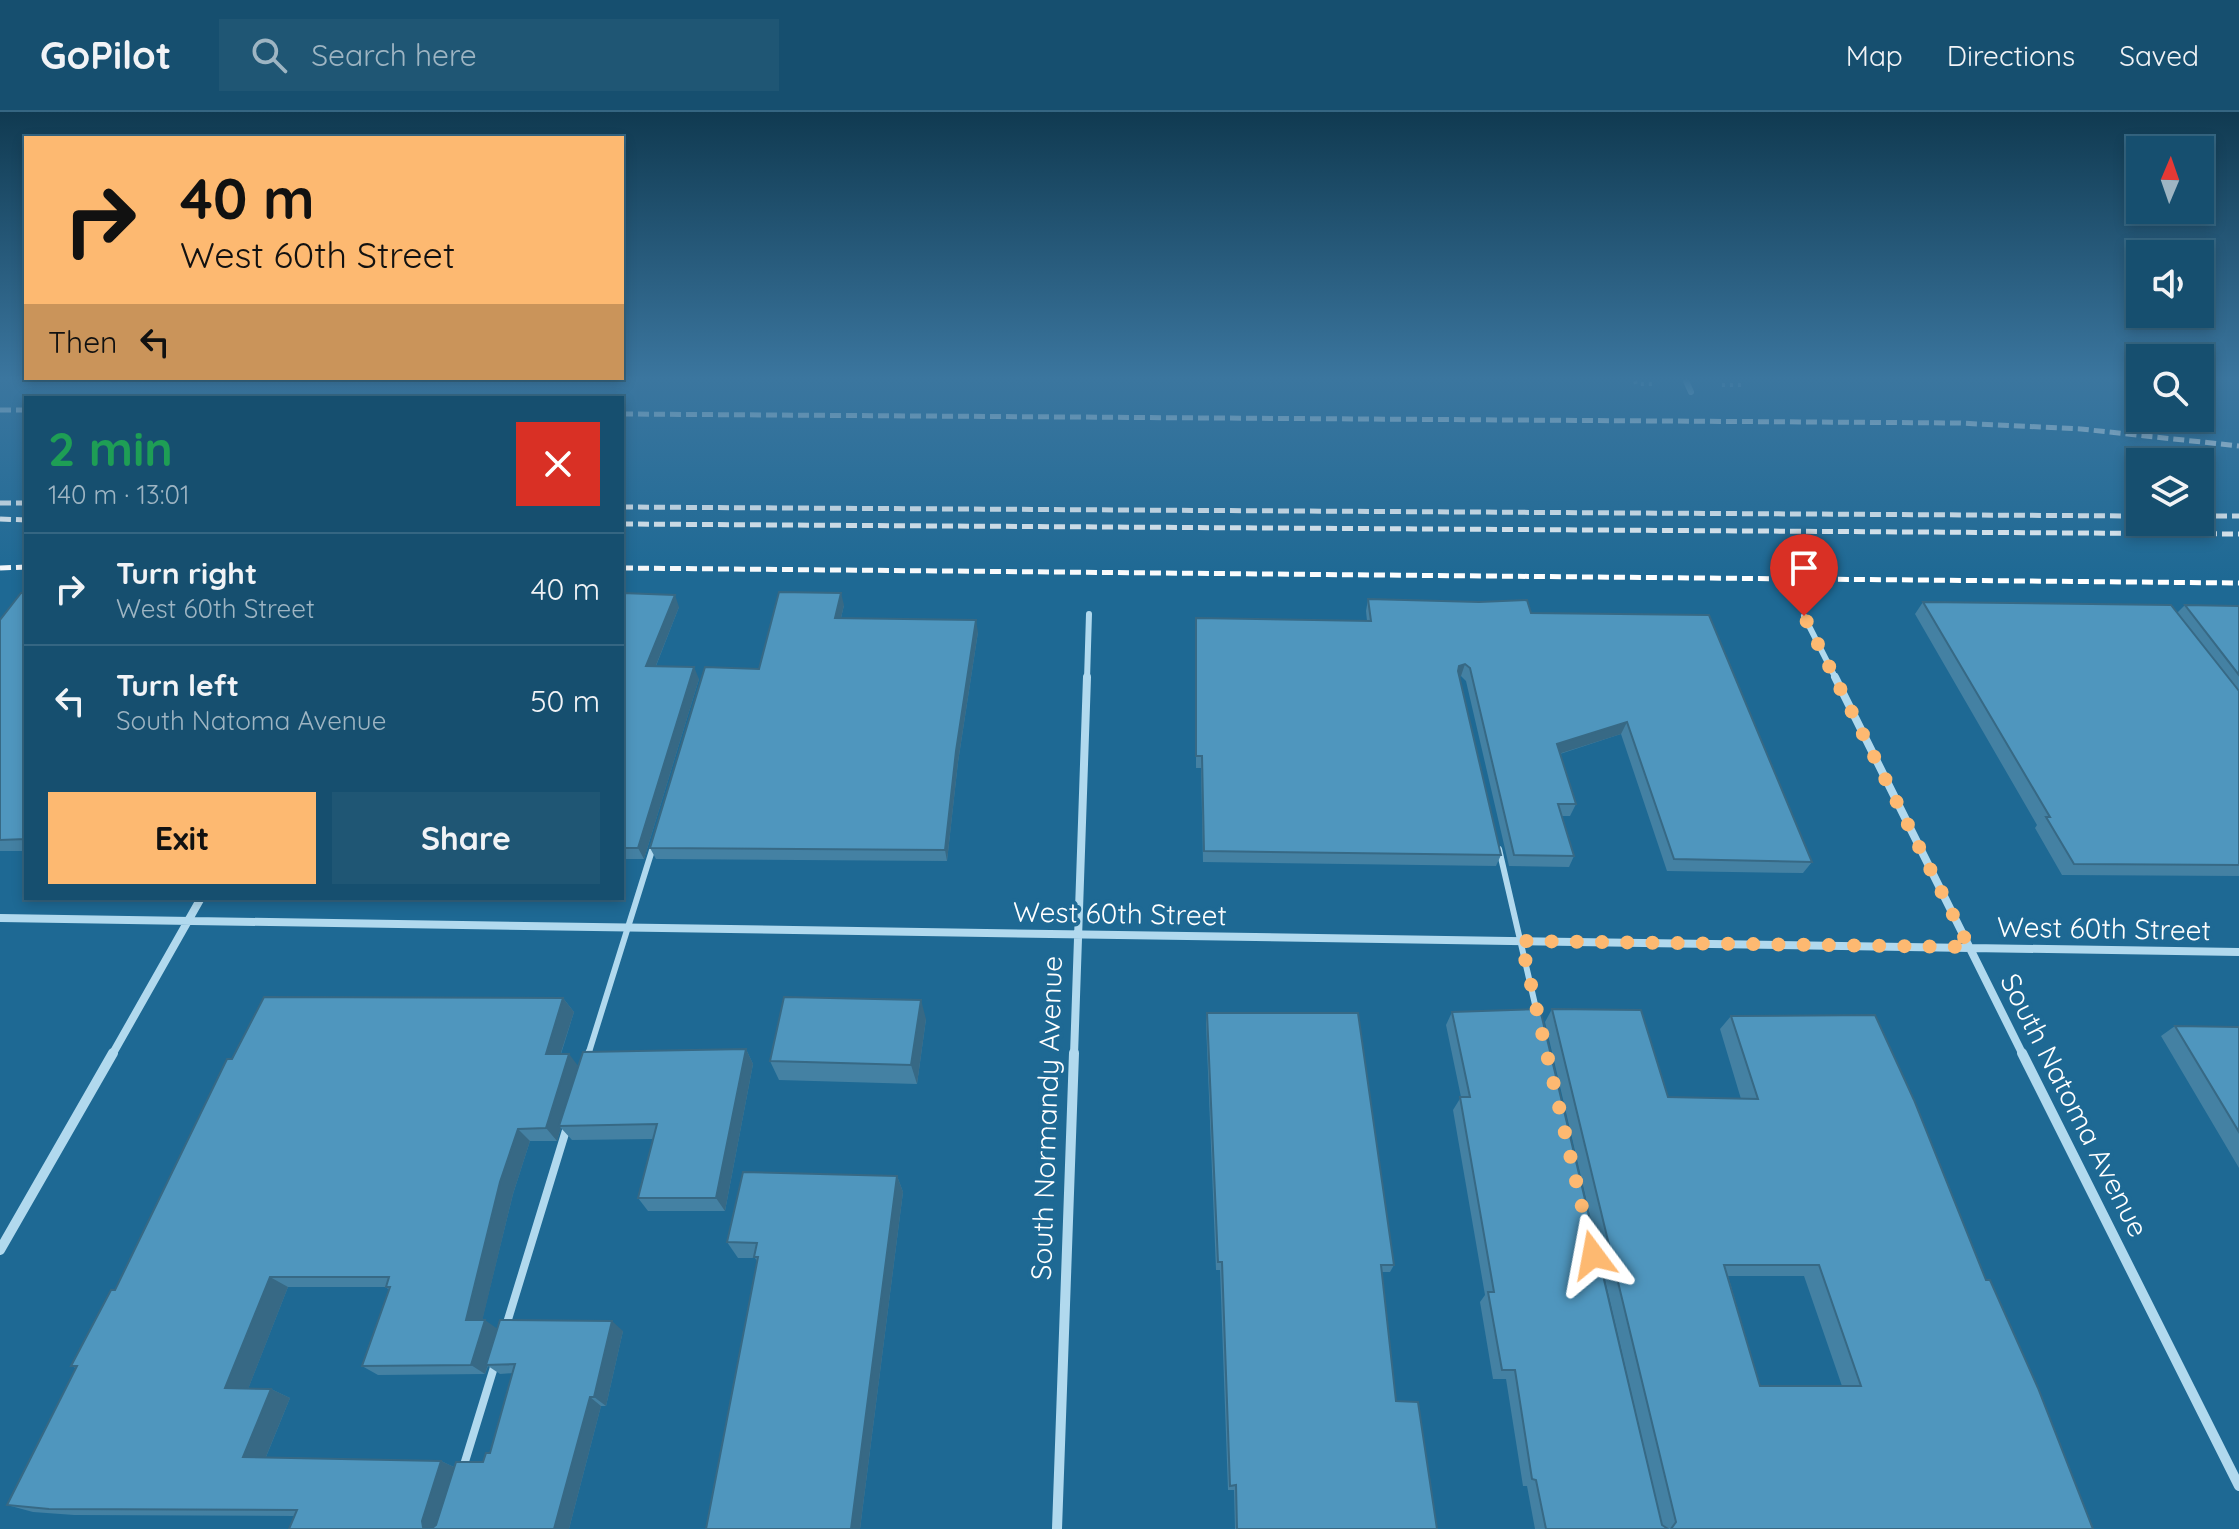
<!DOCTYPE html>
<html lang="en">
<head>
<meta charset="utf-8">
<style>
  :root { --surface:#164f6f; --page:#1f5674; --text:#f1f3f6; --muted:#9eb5c3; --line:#356682; --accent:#fdb971 }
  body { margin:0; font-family:Quicksand,sans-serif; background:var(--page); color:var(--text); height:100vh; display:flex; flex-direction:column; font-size:30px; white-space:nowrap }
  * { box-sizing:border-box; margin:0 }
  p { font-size:26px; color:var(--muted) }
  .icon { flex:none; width:44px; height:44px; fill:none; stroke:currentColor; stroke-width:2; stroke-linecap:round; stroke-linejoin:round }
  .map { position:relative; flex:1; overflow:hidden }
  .panel { position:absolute; left:24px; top:284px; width:600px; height:504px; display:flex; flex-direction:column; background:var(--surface); border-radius:0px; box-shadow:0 4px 12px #0003,0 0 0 2px var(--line) }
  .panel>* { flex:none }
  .guide { position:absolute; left:24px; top:24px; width:600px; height:244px; border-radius:0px; box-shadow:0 4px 12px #0003,0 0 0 2px var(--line); background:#fdb971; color:#111; overflow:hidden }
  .needle { width:52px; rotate:2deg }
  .tools { position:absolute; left:2126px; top:24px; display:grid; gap:16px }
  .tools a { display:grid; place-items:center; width:88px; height:88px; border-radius:0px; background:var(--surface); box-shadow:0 4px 12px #0003,0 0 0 2px var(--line); font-size:40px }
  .pin { position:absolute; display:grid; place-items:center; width:68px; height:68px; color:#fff; margin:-82px -34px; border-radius:50% 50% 50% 0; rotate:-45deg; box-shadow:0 0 8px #0007 }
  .pin .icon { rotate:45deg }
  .me { position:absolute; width:88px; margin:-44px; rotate:347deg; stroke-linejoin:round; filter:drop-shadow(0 0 6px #0008) }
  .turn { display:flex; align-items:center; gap:28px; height:168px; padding:0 24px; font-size:36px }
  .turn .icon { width:104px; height:104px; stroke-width:2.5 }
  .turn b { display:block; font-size:56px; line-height:68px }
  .then { display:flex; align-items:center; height:76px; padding:0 24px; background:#0003; gap:16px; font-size:30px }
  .round { display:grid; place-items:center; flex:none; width:84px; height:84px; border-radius:0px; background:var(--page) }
  .overview { display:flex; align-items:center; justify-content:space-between; height:136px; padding:0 24px }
  h1 { font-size:48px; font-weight:800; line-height:60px; color:#1e9e55 }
  .primary-button { display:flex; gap:16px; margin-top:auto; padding:16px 24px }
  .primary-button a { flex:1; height:92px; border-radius:0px; background:var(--accent); color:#111; font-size:32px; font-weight:800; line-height:92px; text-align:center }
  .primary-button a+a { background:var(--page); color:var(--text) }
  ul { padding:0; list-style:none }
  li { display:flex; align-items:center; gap:24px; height:112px; padding:0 24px; border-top:2px solid var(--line) }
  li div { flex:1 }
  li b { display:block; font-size:30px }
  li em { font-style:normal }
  header { display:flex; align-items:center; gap:48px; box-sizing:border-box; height:112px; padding:0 40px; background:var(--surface); border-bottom:2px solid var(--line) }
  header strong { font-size:38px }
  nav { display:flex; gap:44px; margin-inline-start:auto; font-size:28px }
  .search { width:560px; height:72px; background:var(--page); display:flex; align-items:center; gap:20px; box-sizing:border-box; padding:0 28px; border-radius:0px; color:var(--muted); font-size:30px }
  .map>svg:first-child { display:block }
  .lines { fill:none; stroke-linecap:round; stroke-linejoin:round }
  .path { stroke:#b1d9ee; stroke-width:4; stroke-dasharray:3 5; stroke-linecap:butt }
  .service-far1 { stroke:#b1d9ee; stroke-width:6 }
  .service { stroke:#b1d9ee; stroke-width:8 }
  .minor-far2 { stroke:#b1d9ee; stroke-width:6 }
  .minor-far1 { stroke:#b1d9ee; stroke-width:8 }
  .minor { stroke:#b1d9ee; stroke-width:10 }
  .rail { stroke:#fff; stroke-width:5; stroke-dasharray:11 5; stroke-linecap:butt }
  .wall { fill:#4481a3; fill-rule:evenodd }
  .shaded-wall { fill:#376985 }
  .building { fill:#4f96be; stroke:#376985; stroke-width:2; fill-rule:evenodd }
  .route { stroke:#fdb971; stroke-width:14; stroke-dasharray:0 25.2 }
  .labels { text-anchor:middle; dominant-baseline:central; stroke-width:8; stroke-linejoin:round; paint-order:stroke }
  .street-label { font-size:28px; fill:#fff; stroke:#1e6994 }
</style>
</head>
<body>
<header>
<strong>GoPilot</strong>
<div class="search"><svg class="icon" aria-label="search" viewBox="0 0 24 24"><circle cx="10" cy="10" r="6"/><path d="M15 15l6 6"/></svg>Search here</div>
<nav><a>Map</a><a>Directions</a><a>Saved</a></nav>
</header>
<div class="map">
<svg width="2239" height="1417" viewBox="0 0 2239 1417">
  <rect width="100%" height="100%" fill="#1e6994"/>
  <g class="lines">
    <!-- path -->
    <path class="path" d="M 1635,269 L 1636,272 L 1656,272
      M 1722,273 L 1741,273 L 1739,269"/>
    <!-- service-far1 -->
    <path class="service-far1" d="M 1499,737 L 1537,901
      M 588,943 L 654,732"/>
    <!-- service -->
    <path class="service" d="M 587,946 L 589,941
      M 506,1214 L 567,1015
      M 463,1356 L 495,1252"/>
    <!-- minor-far2 -->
    <path class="minor-far2" d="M 1686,269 L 1691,280
      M 1804,504 L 1836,567
      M 1087,567 L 1089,502"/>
    <!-- minor-far1 -->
    <path class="minor-far1" d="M 1835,565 L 2023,943
      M 0,806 L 2239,840
      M 112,943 L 201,786
      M 1074,943 L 1087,565"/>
    <!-- minor -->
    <path class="minor" d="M 2022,941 L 2239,1374
      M 0,1138 L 113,941
      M 1057,1417 L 1074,941"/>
    <!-- rail -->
    <path class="rail" d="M 0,298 L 26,298
      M 622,302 L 1959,311 L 2081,317 L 2239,334
      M 0,391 L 26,391
      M 622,395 L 2140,404
      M 2200,404 L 2239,404
      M 0,407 L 26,408
      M 622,412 L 2239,422
      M 0,456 L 26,455
      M 622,456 L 2239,471"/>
  </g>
  <!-- wall -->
  <path class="wall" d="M 26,481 L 26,739 L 0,739 L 0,508 Z
    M 622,481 L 679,495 L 656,554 L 699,567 L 644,747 L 622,747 Z
    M 1368,487 L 1531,501 L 1812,750 L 1803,761 L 1667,759 L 1621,622 L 1560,642 L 1576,692 L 1570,704 L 1562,704 L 1574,744 L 1569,755 L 1509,754 L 1466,569 L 1461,564 L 1459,565 L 1501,743 L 1496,754 L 1203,750 L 1201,656 L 1196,656 L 1196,506 L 1367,509 L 1366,499 Z
    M 1923,490 L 2177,501 L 2185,493 L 2239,494 L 2239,764 L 2062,763 L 2035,716 L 2037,713 L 1915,502 Z
    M 844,493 L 841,506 L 978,520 L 958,650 L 947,749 L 656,747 L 650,736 L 759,557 Z
    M 563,886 L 574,900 L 561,942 L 578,954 L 746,937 L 753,952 L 725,1099 L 648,1099 L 638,1086 L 653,1027 L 572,1028 L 561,1016 L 557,1029 L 530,1029 L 513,1082 L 482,1208 L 497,1217 L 623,1219 L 606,1294 L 601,1294 L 569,1417 L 295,1404 L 74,1403 L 33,1400 L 7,1393 L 76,1256 L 71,1254 L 115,1178 L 232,947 ZM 288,1175 L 386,1175 L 389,1178 L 362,1254 L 378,1263 L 485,1262 L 488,1254 L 500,1262 L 513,1261 L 490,1341 L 483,1350 L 454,1355 L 441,1349 L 266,1345 L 290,1286 L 271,1277 L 248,1277 Z
    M 1552,897 L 1668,985 L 1741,987 L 1720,917 L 1731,904 L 1986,1168 L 2093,1417 L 1535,1417 L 1527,1374 L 1523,1374 L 1506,1267 L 1493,1267 L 1480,1190 L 1485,1183 L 1453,998 L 1461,985 L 1446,913 L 1452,900 L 1662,1413 L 1545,910 ZM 1728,1164 L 1804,1164 L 1842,1274 L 1760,1274 Z
    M 1207,901 L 1394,1153 L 1390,1160 L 1382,1160 L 1396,1289 L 1437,1417 L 1235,1417 L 1234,1378 L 1228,1378 L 1220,1158 L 1216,1158 L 1206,911 Z
    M 926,907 L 917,972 L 779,968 L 770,949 Z
    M 2175,914 L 2239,915 L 2239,1056 L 2161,924 Z
    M 897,1064 L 903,1080 L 860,1417 L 706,1417 L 757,1149 L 755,1146 L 738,1146 L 727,1130 Z"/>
  <!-- shaded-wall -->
  <path class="shaded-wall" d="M 841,481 L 844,493 L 838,518 L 835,506 Z
    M 675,483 L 679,495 L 651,566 L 646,554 Z
    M 976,508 L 978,520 L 958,650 L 947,749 L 945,738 L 956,639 Z
    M 1465,552 L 1461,564 L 1455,566 L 1459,554 Z
    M 694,555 L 699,567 L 644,747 L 638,736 Z
    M 1627,610 L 1621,622 L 1552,644 L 1557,632 Z
    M 563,886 L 574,900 L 556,956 L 546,942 Z
    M 921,888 L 926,907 L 917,972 L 911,953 Z
    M 746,937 L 753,952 L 725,1099 L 716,1086 Z
    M 569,942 L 579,955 L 559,1014 L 561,1016 L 557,1029 L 546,1016 Z
    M 518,1017 L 530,1029 L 513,1082 L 480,1218 L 466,1208 L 500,1070 Z
    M 897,1064 L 903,1080 L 860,1417 L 851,1417 Z
    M 270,1165 L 288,1175 L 245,1285 L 225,1276 Z
    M 485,1208 L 499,1218 L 485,1262 L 471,1253 Z
    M 612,1209 L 623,1219 L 606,1294 L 594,1285 Z
    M 271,1277 L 290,1286 L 263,1352 L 243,1345 Z
    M 590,1285 L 601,1294 L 569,1417 L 554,1417 Z
    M 441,1349 L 456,1356 L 439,1417 L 427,1417 L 423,1415 L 422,1409 Z"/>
  <!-- building -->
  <path class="building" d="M 779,480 L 841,481 L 835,506 L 976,508 L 956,639 L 945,738 L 650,736 L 705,555 L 759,557 Z
    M 21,481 L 26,481 L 26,727 L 0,728 L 0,508 Z
    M 622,481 L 675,483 L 646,554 L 694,555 L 638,736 L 622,736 Z
    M 1368,487 L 1479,490 L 1527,488 L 1531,501 L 1709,503 L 1812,750 L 1674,747 L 1627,610 L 1557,632 L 1576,692 L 1558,692 L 1574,744 L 1514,743 L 1470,556 L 1465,552 L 1459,554 L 1458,559 L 1501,743 L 1204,739 L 1202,644 L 1196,644 L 1196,506 L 1371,509 Z
    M 1923,490 L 2171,493 L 2239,579 L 2239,753 L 2074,752 L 2046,705 L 2050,705 Z
    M 2185,493 L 2239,494 L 2239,563 Z
    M 264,885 L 563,886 L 546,942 L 569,942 L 546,1016 L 518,1017 L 500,1070 L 466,1208 L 485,1208 L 471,1253 L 362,1254 L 390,1175 L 386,1175 L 389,1165 L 270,1165 L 225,1276 L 271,1277 L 243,1345 L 441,1349 L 422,1409 L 423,1415 L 427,1417 L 289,1417 L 297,1398 L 49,1397 L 7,1393 L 77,1254 L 71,1254 L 111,1178 L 115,1178 L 227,947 L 232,947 Z
    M 784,885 L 921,888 L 911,953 L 770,949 Z
    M 1540,897 L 1662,1413 L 1668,1417 L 1546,1417 L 1536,1368 L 1532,1367 L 1515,1258 L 1502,1258 L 1488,1180 L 1494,1180 L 1460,985 L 1470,985 L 1452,900 Z
    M 1552,897 L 1641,898 L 1668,985 L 1758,987 L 1731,904 L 1875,903 L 1914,988 L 1986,1168 L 1990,1168 L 2038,1276 L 2093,1417 L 1671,1417 L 1676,1410 ZM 1724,1153 L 1819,1153 L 1861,1274 L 1760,1274 Z
    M 1207,901 L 1358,901 L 1394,1153 L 1381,1153 L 1396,1289 L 1418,1290 L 1437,1417 L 1237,1417 L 1236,1373 L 1230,1374 L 1222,1150 L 1218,1150 Z
    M 2175,914 L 2239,915 L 2239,1020 Z
    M 746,937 L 716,1086 L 638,1086 L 657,1012 L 559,1014 L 583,940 Z
    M 743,1060 L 897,1064 L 851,1417 L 706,1417 L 758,1145 L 754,1145 L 757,1131 L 727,1130 Z
    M 500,1208 L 612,1209 L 594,1285 L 590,1285 L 554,1417 L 431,1417 L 436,1413 L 456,1350 L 483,1350 L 486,1341 L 490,1341 L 515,1252 L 486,1253 Z"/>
  <!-- sky -->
  <linearGradient id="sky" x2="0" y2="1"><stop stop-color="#103a51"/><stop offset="0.57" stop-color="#3b769f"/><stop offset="1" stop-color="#3b769f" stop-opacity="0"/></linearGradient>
  <rect width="2239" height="468" fill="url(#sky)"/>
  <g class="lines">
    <!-- route -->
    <path class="route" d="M 1593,1143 L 1521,829 L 1969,835 L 1804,504"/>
  </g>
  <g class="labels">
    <!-- street labels -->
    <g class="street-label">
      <text transform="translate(1120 801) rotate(1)">West 60th Street</text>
      <text transform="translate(2104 816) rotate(1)">West 60th Street</text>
      <text transform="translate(2075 993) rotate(63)">South Natoma Avenue</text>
      <text transform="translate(1046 1006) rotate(-88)">South Normandy Avenue</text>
    </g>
  </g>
</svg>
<div class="tools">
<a><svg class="needle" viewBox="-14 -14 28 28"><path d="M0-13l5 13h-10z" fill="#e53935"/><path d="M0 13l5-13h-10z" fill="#9eb5c3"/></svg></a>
<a><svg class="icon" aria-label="sound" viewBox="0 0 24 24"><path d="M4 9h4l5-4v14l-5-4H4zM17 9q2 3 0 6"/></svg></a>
<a><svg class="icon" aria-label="search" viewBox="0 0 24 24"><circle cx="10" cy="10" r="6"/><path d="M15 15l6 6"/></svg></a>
<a><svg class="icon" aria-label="layers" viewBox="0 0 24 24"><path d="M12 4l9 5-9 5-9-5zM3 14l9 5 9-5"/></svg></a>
</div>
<div class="pin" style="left:1804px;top:504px;background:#d93025"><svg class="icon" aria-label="arrive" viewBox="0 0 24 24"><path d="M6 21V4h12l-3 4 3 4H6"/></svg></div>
<svg class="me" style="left:1593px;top:1143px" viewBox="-20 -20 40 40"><path d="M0-17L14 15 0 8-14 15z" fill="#fdb971" stroke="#fff" stroke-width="4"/></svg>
<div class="guide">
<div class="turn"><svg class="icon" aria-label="right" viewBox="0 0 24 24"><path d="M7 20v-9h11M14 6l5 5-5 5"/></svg><div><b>40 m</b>West 60th Street</div></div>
<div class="then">Then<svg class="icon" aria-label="left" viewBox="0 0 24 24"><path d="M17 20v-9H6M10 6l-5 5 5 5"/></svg></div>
</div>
<section class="panel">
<div class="overview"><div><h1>2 min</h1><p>140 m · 13:01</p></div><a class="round" style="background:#d93025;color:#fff"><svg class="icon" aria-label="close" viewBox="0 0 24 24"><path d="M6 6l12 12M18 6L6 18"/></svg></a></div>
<ul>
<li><svg class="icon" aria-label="right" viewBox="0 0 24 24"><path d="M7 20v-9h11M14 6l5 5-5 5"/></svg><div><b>Turn right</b><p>West 60th Street</p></div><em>40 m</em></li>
<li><svg class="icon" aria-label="left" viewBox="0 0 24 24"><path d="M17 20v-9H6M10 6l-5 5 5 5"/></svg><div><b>Turn left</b><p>South Natoma Avenue</p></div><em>50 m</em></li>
</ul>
<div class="primary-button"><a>Exit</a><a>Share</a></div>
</section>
</div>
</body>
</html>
